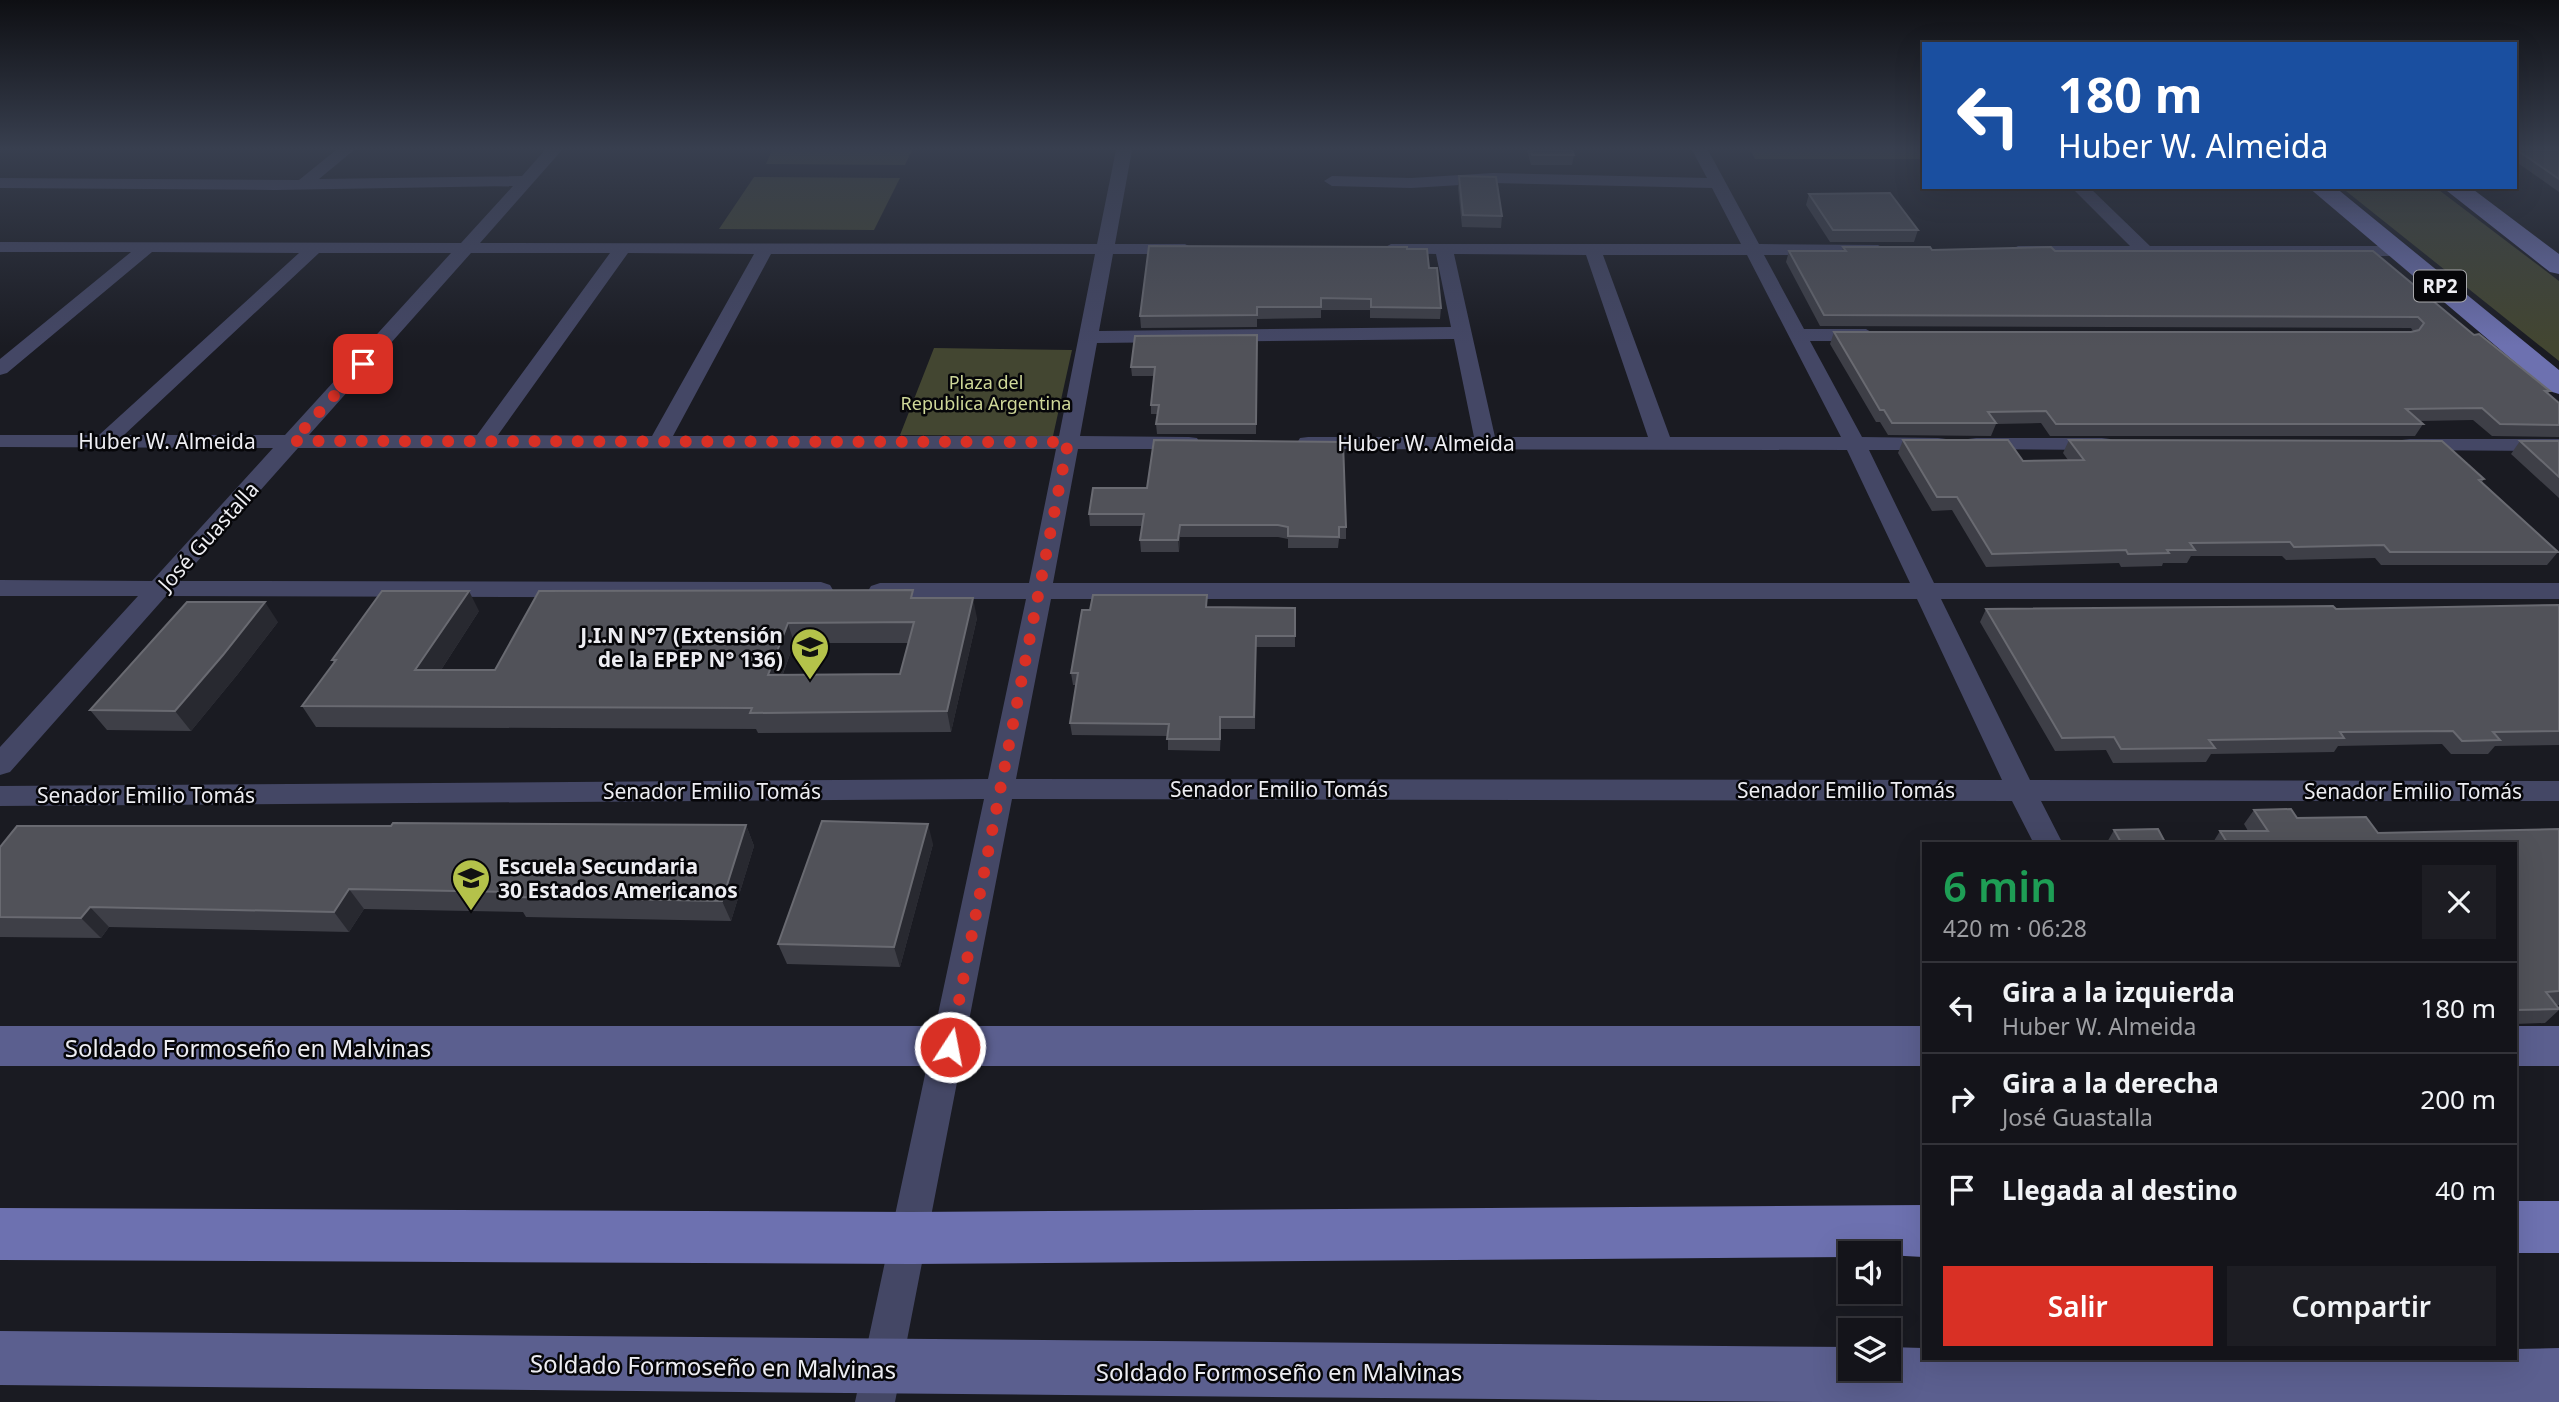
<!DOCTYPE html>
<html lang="es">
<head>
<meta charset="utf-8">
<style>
  :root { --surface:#14141a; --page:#1d1d23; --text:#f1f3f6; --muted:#9d9ea2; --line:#333339; --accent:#d93025 }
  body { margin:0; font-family:"Noto Sans",sans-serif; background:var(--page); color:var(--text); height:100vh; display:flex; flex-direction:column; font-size:26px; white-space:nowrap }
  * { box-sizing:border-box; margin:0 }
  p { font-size:23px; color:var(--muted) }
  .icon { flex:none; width:38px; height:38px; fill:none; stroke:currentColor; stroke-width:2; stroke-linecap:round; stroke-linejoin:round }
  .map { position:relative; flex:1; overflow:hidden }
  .sheet { position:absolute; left:1922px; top:842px; width:595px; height:518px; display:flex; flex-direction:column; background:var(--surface); border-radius:0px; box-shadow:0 7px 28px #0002,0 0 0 2px var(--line) }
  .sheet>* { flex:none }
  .guide { position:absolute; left:1922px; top:42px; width:595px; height:147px; border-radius:0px; box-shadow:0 7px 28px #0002,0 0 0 2px var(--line); background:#1a4fa0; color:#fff; overflow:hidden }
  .fabs { position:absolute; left:1838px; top:1241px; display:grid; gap:14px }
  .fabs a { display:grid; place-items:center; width:63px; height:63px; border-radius:0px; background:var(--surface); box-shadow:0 7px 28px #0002,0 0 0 2px var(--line); font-size:35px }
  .pin { position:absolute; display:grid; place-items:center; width:60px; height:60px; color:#fff; margin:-30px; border-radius:14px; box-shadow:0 4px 10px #0006 }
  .me { position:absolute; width:77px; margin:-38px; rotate:11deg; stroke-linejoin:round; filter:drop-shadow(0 0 5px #0008) }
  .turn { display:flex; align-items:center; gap:24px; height:147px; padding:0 21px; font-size:32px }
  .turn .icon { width:91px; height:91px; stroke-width:2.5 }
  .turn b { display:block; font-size:49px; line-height:60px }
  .round { display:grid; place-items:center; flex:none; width:74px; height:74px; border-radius:0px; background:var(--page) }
  .head { display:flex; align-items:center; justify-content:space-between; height:119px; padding:0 21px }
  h1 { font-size:42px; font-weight:600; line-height:52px; color:#1e9e55 }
  .action { display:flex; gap:14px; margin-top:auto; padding:14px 21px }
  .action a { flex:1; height:80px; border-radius:0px; background:var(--accent); color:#fff; font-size:28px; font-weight:600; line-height:80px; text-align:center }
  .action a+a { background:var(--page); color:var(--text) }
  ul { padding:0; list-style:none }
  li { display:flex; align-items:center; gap:21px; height:91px; padding:0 21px; border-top:2px solid var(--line) }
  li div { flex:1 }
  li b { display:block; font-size:26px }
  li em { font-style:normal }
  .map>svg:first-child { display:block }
  .green { fill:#434631 }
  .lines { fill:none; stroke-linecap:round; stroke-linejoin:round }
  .minor { fill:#444765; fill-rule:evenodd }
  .secondary { fill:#5b5f8f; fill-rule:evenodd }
  .primary { fill:#6d71b0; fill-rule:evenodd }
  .wall { fill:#3e3f47; fill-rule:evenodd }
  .shaded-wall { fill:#282930 }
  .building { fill:#515259; stroke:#696a71; stroke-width:2; fill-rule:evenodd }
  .route { stroke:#d93025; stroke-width:12; stroke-dasharray:0 21.6 }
  .labels { text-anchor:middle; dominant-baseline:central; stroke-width:5; stroke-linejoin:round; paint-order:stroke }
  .far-park-label { font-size:18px; fill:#cfd899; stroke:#060609 }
  .shield { fill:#060609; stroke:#a8a8ac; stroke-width:2 }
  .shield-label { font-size:19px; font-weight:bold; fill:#ededf2 }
  .street-label { font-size:21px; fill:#ededf2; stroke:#060609 }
  .poi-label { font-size:21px; font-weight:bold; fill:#ededf2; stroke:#060609; text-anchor:end }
  .near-street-label { font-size:24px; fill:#ededf2; stroke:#060609 }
</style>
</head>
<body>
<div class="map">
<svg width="2559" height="1402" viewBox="0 0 2559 1402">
  <rect width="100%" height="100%" fill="#1a1b22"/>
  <!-- green -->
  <path class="green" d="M 772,150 L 912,150 L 905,165 L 766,164 Z
    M 1750,150 L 1923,150 L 1923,159 L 1755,159 Z
    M 754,177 L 900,178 L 874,230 L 719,229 Z
    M 2341,187 L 2435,187 L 2559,281 L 2559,361 Z
    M 934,348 L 1072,350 L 1053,436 L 900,435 Z"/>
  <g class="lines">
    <!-- minor -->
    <path class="minor" d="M 336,150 L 354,150 L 319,179 L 522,176 L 545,150 L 562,150 L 480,243 L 1097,244 L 1116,150 L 1132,150 L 1115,244 L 1185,244 L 1194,249 L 1185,254 L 1113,254 L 1099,331 L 1451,327 L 1436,254 L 1385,253 L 1382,249 L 1391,244 L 1741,244 L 1712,188 L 1493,183 L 1411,188 L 1332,186 L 1324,181 L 1332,176 L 1411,178 L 1493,173 L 1707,178 L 1692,150 L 1708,150 L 1759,244 L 1878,245 L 1887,250 L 1878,255 L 1764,255 L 1804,329 L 1866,329 L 1876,335 L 1866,341 L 1810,341 L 1862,437 L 1938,438 L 1946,439 L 1949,444 L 1946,449 L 1938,450 L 1869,450 L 1934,583 L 2559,583 L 2559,599 L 1941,599 L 2030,780 L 2559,781 L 2559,801 L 2041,801 L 2063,844 L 2034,844 L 2012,801 L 1012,799 L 895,1402 L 855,1402 L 984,799 L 0,806 L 0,786 L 988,779 L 1026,599 L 880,599 L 871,596 L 868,591 L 871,586 L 880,583 L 1029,583 L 1056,449 L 298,448 L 180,581 L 821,582 L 830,585 L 833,590 L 830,595 L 821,598 L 166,596 L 10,772 L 0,775 L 0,747 L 138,596 L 0,596 L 0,580 L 152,581 L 273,448 L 0,447 L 0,435 L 99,435 L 299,253 L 152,252 L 7,373 L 0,375 L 0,359 L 131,252 L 0,252 L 0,242 L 461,243 L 513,186 L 275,190 L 0,188 L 0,178 L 299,180 ZM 319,253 L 451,253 L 285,435 L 124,435 ZM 471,253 L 610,253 L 477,435 L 309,435 ZM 628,253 L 754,254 L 652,436 L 498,435 ZM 771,254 L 1095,254 L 1059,436 L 673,436 ZM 1454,254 L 1586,255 L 1648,437 L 1495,437 ZM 1603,255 L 1747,255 L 1841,437 L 1670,437 ZM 1454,339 L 1474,437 L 1308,437 L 1300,438 L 1297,443 L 1300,448 L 1308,449 L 1847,450 L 1910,583 L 1053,583 L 1078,449 L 1189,449 L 1197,448 L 1200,443 L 1197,438 L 1189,437 L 1080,436 L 1097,343 ZM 1051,599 L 1917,599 L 2002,780 L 1016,779 Z
      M 2071,187 L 2089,187 L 2150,246 L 2397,246 L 2406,251 L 2397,256 L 2012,255 L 2009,251 L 2018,246 L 2130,246 Z
      M 1976,438 L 2102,438 L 2110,439 L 2113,444 L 2110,449 L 2102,450 L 1968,449 L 1965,444 L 1968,439 Z
      M 2410,439 L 2559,439 L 2559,451 L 2402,450 L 2399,445 L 2402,440 Z"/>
    <!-- secondary -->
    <path class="secondary" d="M 0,1026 L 1923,1026 L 1923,1066 L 0,1066 Z
      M 2515,1026 L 2559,1026 L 2559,1066 L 2515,1066 Z
      M 0,1331 L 1850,1347 L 1850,1368 L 1888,1368 L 1888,1347 L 1923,1348 L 1923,1358 L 2515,1358 L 2515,1349 L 2559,1348 L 2559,1402 L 1818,1402 L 0,1385 Z"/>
    <!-- primary -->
    <path class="primary" d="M 2308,187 L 2335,187 L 2559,370 L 2559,394 L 2549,391 Z
      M 2442,187 L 2470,187 L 2559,254 L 2559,274 L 2550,272 Z
      M 2515,1201 L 2559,1201 L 2559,1253 L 2515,1253 Z
      M 1923,1205 L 1923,1257 L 1850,1253 L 1850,1257 L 911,1264 L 0,1260 L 0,1208 L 911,1212 Z"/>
  </g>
  <!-- wall -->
  <path class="wall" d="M 1527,150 L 1572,150 L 1574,155 L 1572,165 L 1531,165 Z
    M 2515,150 L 2559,150 L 2559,192 L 2515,161 Z
    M 1459,176 L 1502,216 L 1501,228 L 1462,227 L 1458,188 Z
    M 1809,194 L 1918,230 L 1914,242 L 1830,242 L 1806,205 Z
    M 1843,247 L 1932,250 L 2055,251 L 2373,251 L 2474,335 L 2550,391 L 2548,394 L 2559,403 L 2559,437 L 2492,436 L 2473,420 L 2419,421 L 2423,424 L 2415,436 L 2050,436 L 2041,423 L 1996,424 L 1991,436 L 1888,435 L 1880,422 L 1876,422 L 1830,344 L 1834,332 L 2413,331 L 2411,328 L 1820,326 L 1786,262 L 1789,251 L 1842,251 Z
    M 1407,249 L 1429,268 L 1441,308 L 1440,319 L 1370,318 L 1370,310 L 1321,310 L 1321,318 L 1257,319 L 1257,327 L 1141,328 L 1140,316 Z
    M 1257,335 L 1256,434 L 1157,434 L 1156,424 L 1158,414 L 1151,414 L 1151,405 L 1154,376 L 1132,376 L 1131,367 Z
    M 1903,440 L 2023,461 L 2068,460 L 2063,453 L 2069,440 L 2484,479 L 2482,482 L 2558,552 L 2547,565 L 2381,565 L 2375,558 L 2286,560 L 2282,556 L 2191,556 L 2187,563 L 2163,563 L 2162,566 L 2121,567 L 2119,563 L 1986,567 L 1952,510 L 1932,511 L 1898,453 Z
    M 2520,441 L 2559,441 L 2559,498 L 2511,454 Z
    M 1093,488 L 1346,527 L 1346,539 L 1339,539 L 1338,548 L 1288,548 L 1288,539 L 1278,537 L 1180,537 L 1179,552 L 1141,552 L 1140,540 L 1142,526 L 1090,526 L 1089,514 Z
    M 915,598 L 977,618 L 951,732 L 758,733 L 756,729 L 316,727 L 302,706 L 334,663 L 332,660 L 479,611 L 441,670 L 495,670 ZM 794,643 L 908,643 L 900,674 L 783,674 Z
    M 2559,605 L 2559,745 L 2495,746 L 2488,754 L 2451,754 L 2442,744 L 2338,746 L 2334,752 L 2211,754 L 2206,762 L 2113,763 L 2106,750 L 2055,751 L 1980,622 L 1986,609 L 2336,609 Z
    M 1207,607 L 1295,608 L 1295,647 L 1256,647 L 1255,729 L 1221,729 L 1220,751 L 1168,750 L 1168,736 L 1072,735 L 1070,723 L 1076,685 L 1073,685 L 1071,673 Z
    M 278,622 L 237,675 L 191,731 L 107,730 L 90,710 Z
    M 2254,810 L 2378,833 L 2559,829 L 2559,1005 L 2556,1005 L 2559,1010 L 2545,1023 L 2515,1024 L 2515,844 L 2212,844 L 2220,831 L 2248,831 L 2244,824 Z
    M 746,825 L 754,846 L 731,921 L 526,917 L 523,912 L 364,909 L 349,932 L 109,927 L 101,938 L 0,937 L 0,847 Z
    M 2114,830 L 2166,844 L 2106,844 Z
    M 933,844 L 900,967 L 787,964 L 778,944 Z"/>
  <!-- shaded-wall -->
  <path class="shaded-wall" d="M 1180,525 L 1180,537 L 1179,552 L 1178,540 Z
    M 469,591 L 479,611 L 428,690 L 415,670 Z
    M 973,598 L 977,618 L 951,732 L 947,711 Z
    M 265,602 L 278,622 L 237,675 L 191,731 L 175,711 Z
    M 788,623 L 794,643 L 775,695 L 768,675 Z
    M 928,824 L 933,844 L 900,967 L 894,947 Z
    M 746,825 L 754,846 L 731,921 L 722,901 Z
    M 349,889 L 364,909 L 349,932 L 334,912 Z
    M 90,907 L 109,927 L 101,938 L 81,918 Z"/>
  <!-- building -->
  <path class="building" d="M 1531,150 L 1572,150 L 1574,155 L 1532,155 Z
    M 2517,150 L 2559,150 L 2559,179 Z
    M 1459,176 L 1496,177 L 1502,216 L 1463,215 Z
    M 1890,193 L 1918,230 L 1833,230 L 1809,194 Z
    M 1149,246 L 1407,247 L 1407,249 L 1427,249 L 1429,268 L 1437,268 L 1441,308 L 1371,307 L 1371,299 L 1321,298 L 1321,307 L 1257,307 L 1257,315 L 1140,316 Z
    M 1843,247 L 1930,247 L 1932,250 L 2051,247 L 2055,251 L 2373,251 L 2474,335 L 2479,334 L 2550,391 L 2545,391 L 2559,403 L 2559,425 L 2500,424 L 2482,408 L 2406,409 L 2423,424 L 2056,424 L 2046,411 L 1988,412 L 1996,423 L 1892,423 L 1884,410 L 1880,410 L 1834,332 L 2411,332 L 2419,330 L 2424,323 L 2418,317 L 1824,315 L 1789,251 L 1846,251 Z
    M 1257,335 L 1256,424 L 1156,424 L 1159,405 L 1151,405 L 1155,367 L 1131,367 L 1135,336 Z
    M 1154,440 L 1343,442 L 1346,527 L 1339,527 L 1339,537 L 1288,536 L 1288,527 L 1278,525 L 1180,525 L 1178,540 L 1140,540 L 1144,514 L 1089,514 L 1093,488 L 1147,488 Z
    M 1903,440 L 2008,440 L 2023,461 L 2084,460 L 2069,440 L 2442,441 L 2484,479 L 2479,480 L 2558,552 L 2390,552 L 2384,545 L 2294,547 L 2290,542 L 2190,543 L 2195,550 L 2167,550 L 2169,553 L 2128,554 L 2126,550 L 1992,554 L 1957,497 L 1937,497 Z
    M 2520,441 L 2559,441 L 2559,477 Z
    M 913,590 L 911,598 L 973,598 L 947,711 L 750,713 L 752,708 L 302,706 L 336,660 L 332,660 L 382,591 L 469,591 L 415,670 L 495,670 L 539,591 ZM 914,622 L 900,674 L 768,675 L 788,623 Z
    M 1093,595 L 1207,595 L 1206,607 L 1295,608 L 1295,636 L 1256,636 L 1254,717 L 1220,717 L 1220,739 L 1167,739 L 1169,724 L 1070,723 L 1078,673 L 1071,673 L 1082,610 L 1090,610 Z
    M 187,602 L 265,602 L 223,655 L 175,711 L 90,710 Z
    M 2559,605 L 2559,731 L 2493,732 L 2500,740 L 2462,741 L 2453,731 L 2340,732 L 2344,738 L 2209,740 L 2215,748 L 2121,749 L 2114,737 L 2062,738 L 1986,609 L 2333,606 L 2336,609 Z
    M 2291,809 L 2297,818 L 2366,817 L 2378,833 L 2559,829 L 2559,991 L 2546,992 L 2559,1009 L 2515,1010 L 2515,844 L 2228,844 L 2220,831 L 2268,831 L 2254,810 Z
    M 822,821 L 928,824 L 894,947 L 778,944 Z
    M 393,823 L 746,825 L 722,901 L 514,897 L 516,892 L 349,889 L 334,912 L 90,907 L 81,918 L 0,917 L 0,847 L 17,826 L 391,826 Z
    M 2158,829 L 2166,844 L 2122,844 L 2114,830 Z"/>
  <!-- sky -->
  <linearGradient id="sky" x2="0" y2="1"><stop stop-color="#0e0f13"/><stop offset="0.43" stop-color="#383f4f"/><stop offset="1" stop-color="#383f4f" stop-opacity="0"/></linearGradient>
  <rect width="2559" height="346" fill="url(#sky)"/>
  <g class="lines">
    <!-- route -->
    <path class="route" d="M 363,364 L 293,441 L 1068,442 L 950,1047"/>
  </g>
  <!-- icons -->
  <defs>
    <symbol id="school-pin" viewBox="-11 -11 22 30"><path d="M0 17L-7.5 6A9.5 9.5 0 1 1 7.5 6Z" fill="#b4c24a" stroke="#060609"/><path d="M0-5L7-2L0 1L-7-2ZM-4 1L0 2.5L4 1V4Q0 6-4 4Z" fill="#111"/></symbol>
  </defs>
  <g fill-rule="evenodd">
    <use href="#school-pin" x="788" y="625" width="44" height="60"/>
    <use href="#school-pin" x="449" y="856" width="44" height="60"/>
  </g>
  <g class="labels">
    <!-- far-park labels -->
    <g class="far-park-label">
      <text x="986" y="382">Plaza del<tspan x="986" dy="21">Republica Argentina</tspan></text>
    </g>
    <!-- shield labels -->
    <rect class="shield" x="2414" y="270.5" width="52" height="31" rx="5"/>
    <g class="shield-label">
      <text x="2440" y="286">RP2</text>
    </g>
    <!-- street labels -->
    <g class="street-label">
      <text x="167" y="441">Huber W. Almeida</text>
      <text x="1426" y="443">Huber W. Almeida</text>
      <text transform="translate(208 536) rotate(-48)">José Guastalla</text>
      <text x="1279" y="789">Senador Emilio Tomás</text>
      <text x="1846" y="790">Senador Emilio Tomás</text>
      <text x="712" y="791">Senador Emilio Tomás</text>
      <text x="2413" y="791">Senador Emilio Tomás</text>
      <text x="146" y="795">Senador Emilio Tomás</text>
    </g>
    <!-- poi labels -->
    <g class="poi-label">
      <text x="783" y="635">J.I.N N°7 (Extensión<tspan x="783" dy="24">de la EPEP N° 136)</tspan></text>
      <text x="498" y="866" text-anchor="start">Escuela Secundaria<tspan x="498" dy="24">30 Estados Americanos</tspan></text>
    </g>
    <!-- near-street labels -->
    <g class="near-street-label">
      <text x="248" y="1047">Soldado Formoseño en Malvinas</text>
      <text transform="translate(713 1366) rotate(1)">Soldado Formoseño en Malvinas</text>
      <text x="1279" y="1371">Soldado Formoseño en Malvinas</text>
    </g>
  </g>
</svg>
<div class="fabs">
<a><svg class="icon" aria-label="sound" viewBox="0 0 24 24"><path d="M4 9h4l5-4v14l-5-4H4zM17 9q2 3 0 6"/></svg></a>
<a><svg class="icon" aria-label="layers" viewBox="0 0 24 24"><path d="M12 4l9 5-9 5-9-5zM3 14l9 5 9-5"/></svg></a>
</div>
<div class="pin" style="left:363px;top:364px;background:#d93025"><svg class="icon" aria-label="arrive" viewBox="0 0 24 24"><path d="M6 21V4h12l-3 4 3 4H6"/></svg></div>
<svg class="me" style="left:950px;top:1047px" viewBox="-20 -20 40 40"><circle r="17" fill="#d93025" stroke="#fff" stroke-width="3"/><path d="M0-11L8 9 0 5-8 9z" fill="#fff"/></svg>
<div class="guide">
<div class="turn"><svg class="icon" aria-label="left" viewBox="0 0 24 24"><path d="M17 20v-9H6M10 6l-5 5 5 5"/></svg><div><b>180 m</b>Huber W. Almeida</div></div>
</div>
<section class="sheet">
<div class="head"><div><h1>6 min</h1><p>420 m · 06:28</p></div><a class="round"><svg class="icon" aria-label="close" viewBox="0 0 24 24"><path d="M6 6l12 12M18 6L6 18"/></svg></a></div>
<ul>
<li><svg class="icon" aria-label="left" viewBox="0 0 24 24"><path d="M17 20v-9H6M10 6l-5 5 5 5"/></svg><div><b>Gira a la izquierda</b><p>Huber W. Almeida</p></div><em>180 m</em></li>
<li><svg class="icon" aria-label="right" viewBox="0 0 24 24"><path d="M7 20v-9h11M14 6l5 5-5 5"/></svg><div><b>Gira a la derecha</b><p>José Guastalla</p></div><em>200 m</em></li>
<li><svg class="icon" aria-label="arrive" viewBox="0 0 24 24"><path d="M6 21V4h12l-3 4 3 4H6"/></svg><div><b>Llegada al destino</b></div><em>40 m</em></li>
</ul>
<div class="action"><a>Salir</a><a>Compartir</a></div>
</section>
</div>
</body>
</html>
